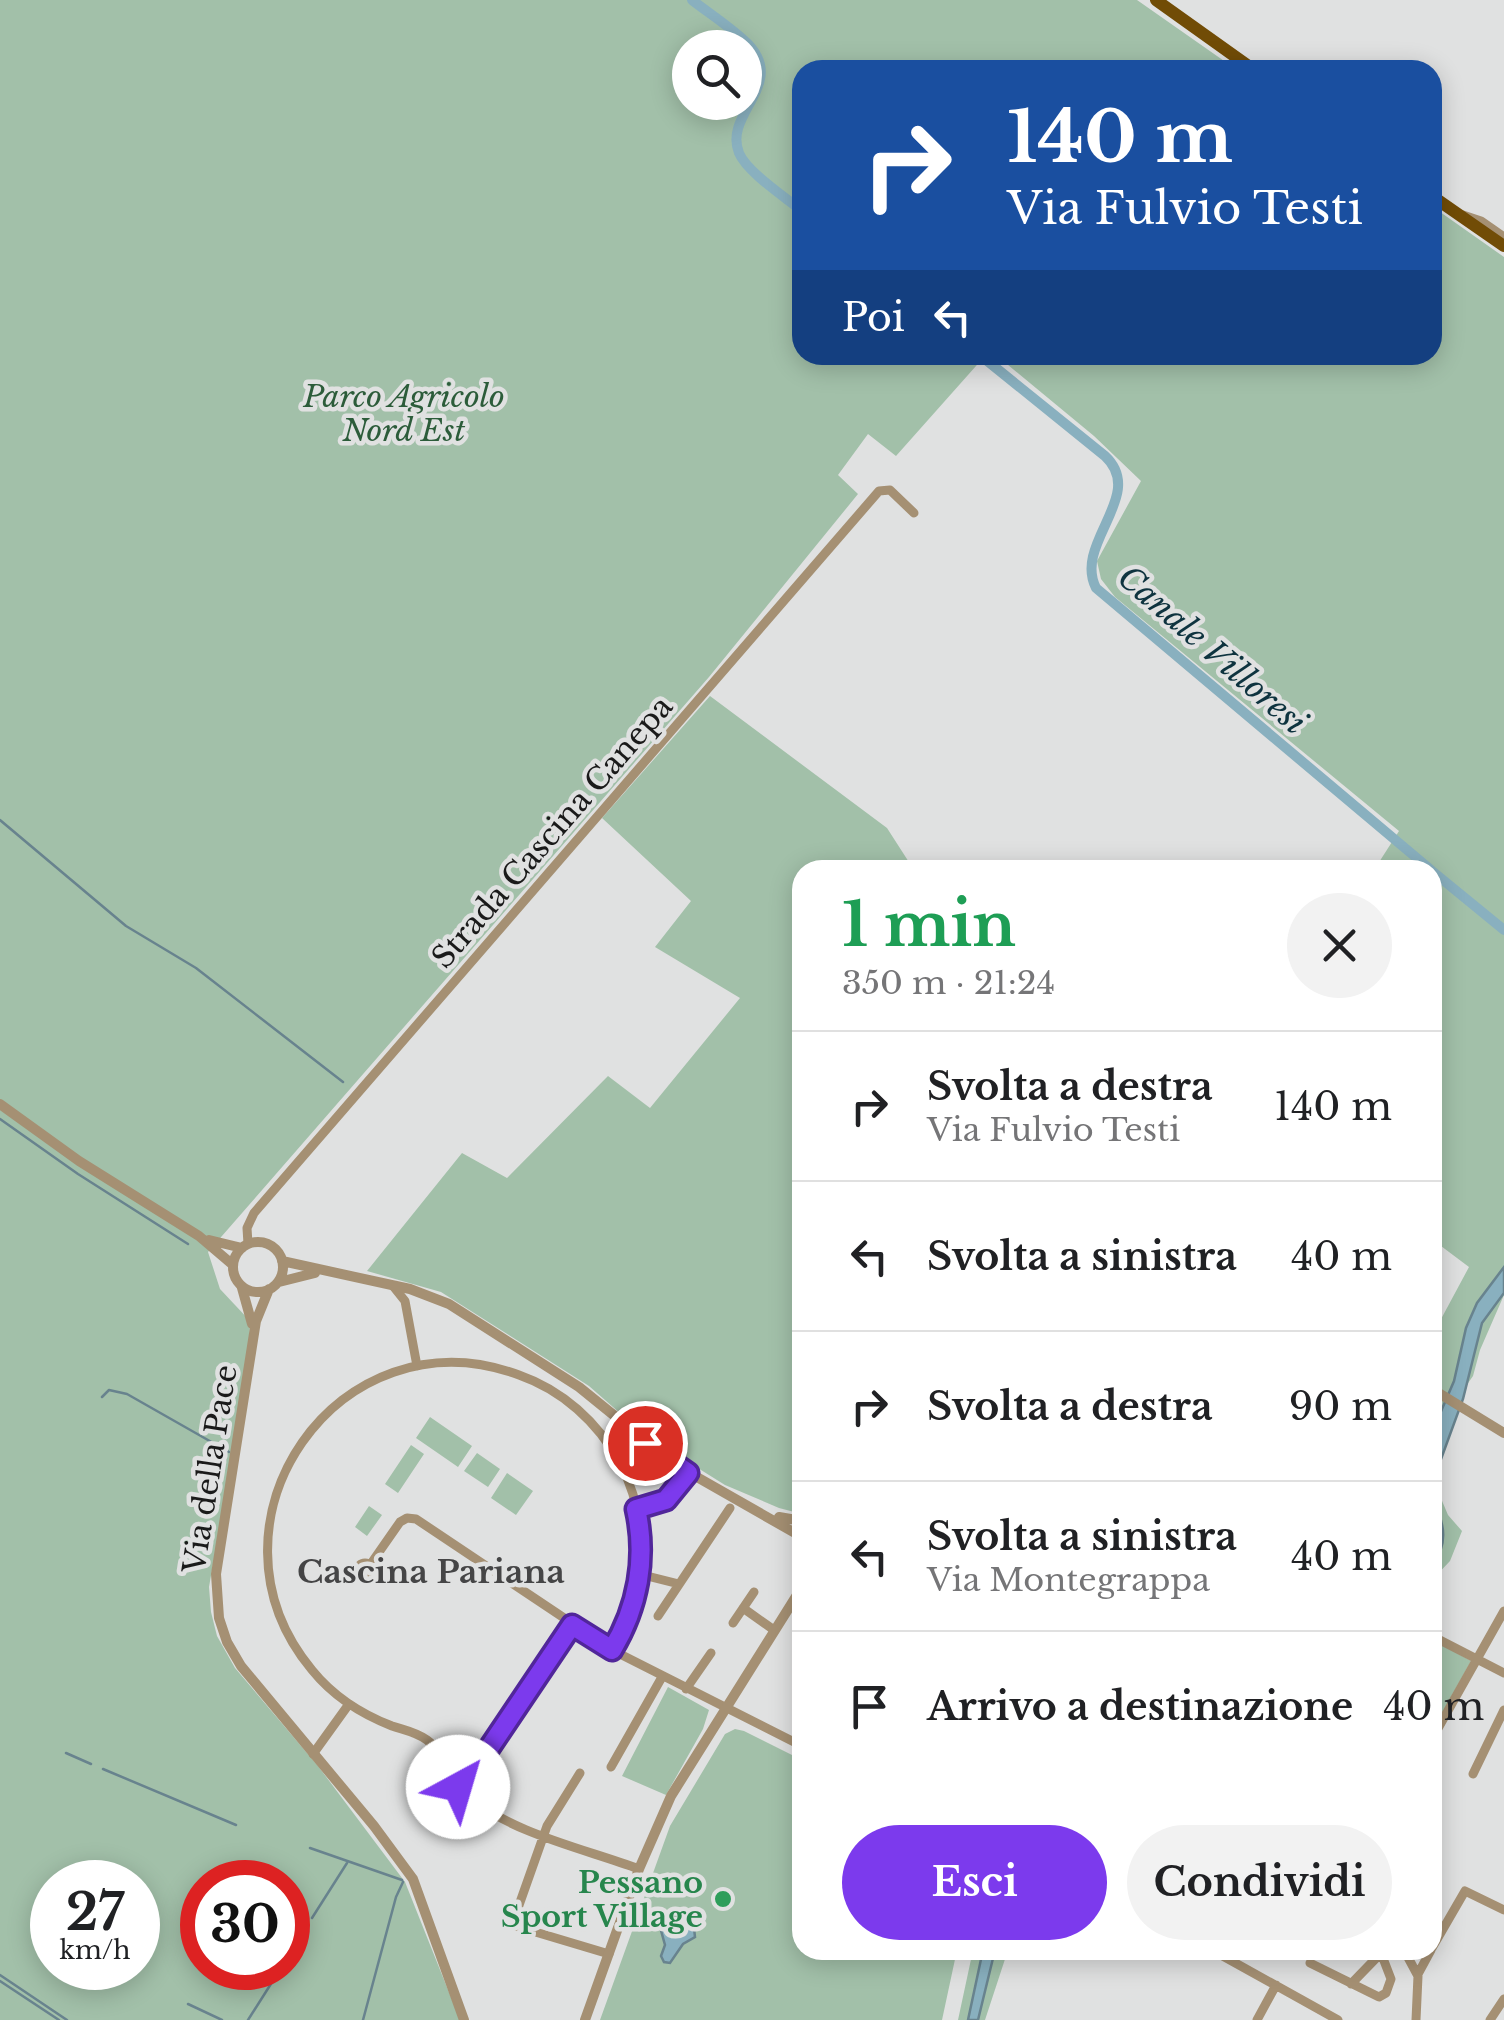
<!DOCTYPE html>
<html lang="it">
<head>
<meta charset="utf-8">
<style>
  :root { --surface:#fff; --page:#f2f2f2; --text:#202124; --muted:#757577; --line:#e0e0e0; --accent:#7c3aed }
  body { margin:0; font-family:"Libre Baskerville",serif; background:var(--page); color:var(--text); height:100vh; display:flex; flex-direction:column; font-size:38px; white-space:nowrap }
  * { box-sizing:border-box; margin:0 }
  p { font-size:32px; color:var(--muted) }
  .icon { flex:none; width:55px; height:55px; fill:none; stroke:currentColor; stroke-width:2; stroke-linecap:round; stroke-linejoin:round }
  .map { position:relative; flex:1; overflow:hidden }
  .drawer { position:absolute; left:792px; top:860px; width:650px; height:1100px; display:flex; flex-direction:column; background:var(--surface); border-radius:30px; box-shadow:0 5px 25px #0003 }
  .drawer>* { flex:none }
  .banner { position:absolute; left:792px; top:60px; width:650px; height:305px; border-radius:30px; box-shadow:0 5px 25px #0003; background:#1a4fa0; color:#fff; overflow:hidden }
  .tools { position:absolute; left:672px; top:30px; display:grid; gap:20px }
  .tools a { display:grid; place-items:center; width:90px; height:90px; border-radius:50%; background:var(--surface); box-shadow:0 5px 25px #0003; font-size:50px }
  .speed { position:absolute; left:30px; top:1860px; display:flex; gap:20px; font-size:50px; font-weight:700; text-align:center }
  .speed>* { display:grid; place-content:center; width:130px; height:130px; border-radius:50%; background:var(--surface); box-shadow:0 5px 25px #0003; line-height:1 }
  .speed small { font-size:25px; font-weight:400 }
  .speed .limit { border:15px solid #d22; background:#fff; color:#111 }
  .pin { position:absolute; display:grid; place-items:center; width:85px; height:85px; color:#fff; margin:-42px; border:5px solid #fff; border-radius:50%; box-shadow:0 2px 10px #0007 }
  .me { position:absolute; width:110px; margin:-55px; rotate:39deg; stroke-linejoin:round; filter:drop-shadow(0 0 8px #0008) }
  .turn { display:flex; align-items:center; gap:35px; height:210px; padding:0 50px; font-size:45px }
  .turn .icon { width:130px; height:130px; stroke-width:2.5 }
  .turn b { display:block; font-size:70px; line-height:85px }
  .then { display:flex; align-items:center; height:95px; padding:0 50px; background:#0003; gap:20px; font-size:38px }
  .round { display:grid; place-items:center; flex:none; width:105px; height:105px; border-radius:52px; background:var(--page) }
  .summary { display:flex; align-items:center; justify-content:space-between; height:170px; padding:0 50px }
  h1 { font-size:60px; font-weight:700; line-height:75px; color:#1e9e55 }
  .button { display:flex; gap:20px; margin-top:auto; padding:20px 50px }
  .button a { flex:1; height:115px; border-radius:60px; background:var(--accent); color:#fff; font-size:40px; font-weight:700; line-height:115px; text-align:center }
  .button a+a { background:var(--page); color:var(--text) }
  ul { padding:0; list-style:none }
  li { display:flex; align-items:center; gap:30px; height:150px; padding:0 50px; border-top:2px solid var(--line) }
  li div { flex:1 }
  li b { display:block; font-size:38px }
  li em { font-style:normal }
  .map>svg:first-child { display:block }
  .green { fill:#a2c0a9; fill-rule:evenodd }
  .water { fill:#89b0bf; stroke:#68838e; stroke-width:2.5 }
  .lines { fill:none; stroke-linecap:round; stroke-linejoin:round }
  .stream { stroke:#68838e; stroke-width:2.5 }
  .canal { stroke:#89b0bf; stroke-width:10 }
  .minor { stroke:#a59073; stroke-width:9 }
  .tertiary { stroke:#a59073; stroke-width:10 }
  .primary { stroke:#714c06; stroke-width:12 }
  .route-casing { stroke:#51269a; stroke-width:25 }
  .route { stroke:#7c3aed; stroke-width:18 }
  .leisure-dot { fill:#2e9e5b; stroke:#e0e1e1; stroke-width:4 }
  .labels { text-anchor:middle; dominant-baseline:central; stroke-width:9; stroke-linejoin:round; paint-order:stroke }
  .park-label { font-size:30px; font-style:italic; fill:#2c5c3a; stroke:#e0e1e1 }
  .street-label { font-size:30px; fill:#1a1a1a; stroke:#e0e1e1 }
  .leisure-label { font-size:30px; font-weight:bold; fill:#27864d; stroke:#e0e1e1; text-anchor:end }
  .water-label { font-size:32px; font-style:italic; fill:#0e333f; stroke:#e0e1e1 }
  .neighbourhood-label { font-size:32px; font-weight:bold; fill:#454546; stroke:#e0e1e1 }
</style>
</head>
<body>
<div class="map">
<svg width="1504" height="2020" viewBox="0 0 1504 2020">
  <rect width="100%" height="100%" fill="#e0e1e1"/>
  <!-- green -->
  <path class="green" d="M 0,0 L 1137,0 L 1237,70 L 802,70 L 802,355 L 1432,355 L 1433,207 L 1504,257 L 1504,1295 L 1480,1350 L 1473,1376 L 1445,1416 L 1435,1462 L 1437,1489 L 1448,1515 L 1462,1531 L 1450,1561 L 1433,1579 L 1433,1334 L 1469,1267 L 1433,1240 L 1432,870 L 1374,870 L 1399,831 L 1115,597 L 1101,579 L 1097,561 L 1141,481 L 1094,436 L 1002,360 L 995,366 L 984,357 L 896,456 L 868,434 L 838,475 L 858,494 L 709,677 L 208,1252 L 220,1289 L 250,1321 L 249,1360 L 209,1587 L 211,1612 L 217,1636 L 235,1668 L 318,1766 L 405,1882 L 460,2020 L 0,2020 ZM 690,48 L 745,48 L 745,102 L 690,102 ZM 52,1882 L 138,1882 L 138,1968 L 52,1968 ZM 202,1882 L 288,1882 L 288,1968 L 202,1968 Z
    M 710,696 L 887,828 L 914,870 L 802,870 L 802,1514 L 779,1508 L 725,1485 L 645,1435 L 589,1386 L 441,1292 L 367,1271 L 462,1153 L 507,1178 L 608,1076 L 650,1108 L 740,998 L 655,947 L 691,901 L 602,818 Z
    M 430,1417 L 472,1446 L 458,1467 L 416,1438 Z
    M 411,1445 L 424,1454 L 398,1493 L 385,1484 Z
    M 477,1453 L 500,1469 L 488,1487 L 464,1471 Z
    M 507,1473 L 533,1491 L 516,1515 L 491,1498 Z
    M 369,1506 L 382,1515 L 367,1536 L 355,1527 Z
    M 1433,1640 L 1471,1661 L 1433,1729 Z
    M 668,1687 L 709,1710 L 703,1729 L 666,1795 L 622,1776 Z
    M 735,1729 L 744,1731 L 802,1760 L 802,1950 L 957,1950 L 942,2020 L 600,2020 L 670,1826 L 725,1734 Z
    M 973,1950 L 1008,1950 L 985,2020 L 958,2020 Z"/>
  <!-- water -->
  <path class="water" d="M 1504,1267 L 1504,1293 L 1482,1323 L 1463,1399 L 1433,1481 L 1433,1430 L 1454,1381 L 1466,1328 L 1477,1303 Z
    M 1432,1501 C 1445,1522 1448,1544 1433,1564 Z
    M 670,1922 L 680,1932 L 688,1924 L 694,1928 L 695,1937 L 683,1944 L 670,1963 L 664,1962 L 661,1956 L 665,1945 L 660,1927 Z
    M 983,1950 L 995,1950 L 978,2020 L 968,2020 Z"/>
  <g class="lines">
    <!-- stream -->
    <path class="stream" d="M 0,820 L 126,926 L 196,968 L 343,1082
      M 0,1119 L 78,1174 L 188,1244
      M 102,1397 L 109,1390 L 127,1394 L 229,1452
      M 66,1753 L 91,1764
      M 103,1769 L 236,1825
      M 310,1848 L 402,1880
      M 288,1916 L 306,1928 L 288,1958
      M 312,1918 L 347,1863
      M 0,1975 L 67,2020
      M 0,1981 L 59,2020
      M 188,2004 L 222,2020
      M 248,2020 L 281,1968
      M 363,2020 L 396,1897 L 403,1882"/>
    <!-- canal -->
    <path class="canal" d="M 692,0 C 710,14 732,28 748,44 C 787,85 723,113 739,153 C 747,172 785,197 802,211
      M 980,355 L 1105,456 C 1147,495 1073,543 1096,588 L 1431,870
      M 1432,871 L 1504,930"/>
    <!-- minor -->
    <path class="minor" d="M 1463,215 L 1481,221 L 1504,237
      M 248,1244 L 247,1228 L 254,1213 L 879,491 L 890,490 L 914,513
      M 393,1286 L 405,1301 L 417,1366
      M 637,1509 L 666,1500 L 688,1473
      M357 1571a8 8 0 1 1 16 0a8 8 0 1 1-16 0Z
      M 370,1565 L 400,1522 L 407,1518 L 416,1519 L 612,1650 L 802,1746
      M 639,1574 L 679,1584
      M 743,1608 L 774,1630
      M 658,1616 L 730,1508
      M 733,1623 L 754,1592
      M 1432,1636 L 1504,1673
      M 612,1650 C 647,1593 651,1522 620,1463 C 598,1422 562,1390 519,1375 C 339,1308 190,1523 312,1670 C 333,1696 361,1714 392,1726 C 404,1730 416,1732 427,1740 C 445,1753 449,1780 466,1795 C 513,1834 582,1848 639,1869
      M 686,1689 L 711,1653
      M 1432,1739 L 1504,1611
      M 313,1754 L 349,1704
      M 611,1767 L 662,1677
      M 580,1773 L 547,1826 L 512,1925 L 609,1954
      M 1473,1774 L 1504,1710
      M 461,1790 L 572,1625
      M 1432,1948 L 1465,1891 L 1504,1910
      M 1212,1950 L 1338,2020
      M 1404,1950 L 1418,1976 L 1416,2020
      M 1310,1963 L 1379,1997 L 1386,1993 L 1391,1979 L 1381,1953
      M 1418,1974 L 1431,1950
      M 1351,1984 L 1382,1952
      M 1257,2020 L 1276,1985
      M 1490,2020 L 1504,1999"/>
    <!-- tertiary -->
    <path class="tertiary" d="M 0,1104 L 79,1161 L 199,1236 L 233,1265
      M 209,1240 L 242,1248
      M233 1267a25 25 0 1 1 50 0a25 25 0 1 1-50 0Z
      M 282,1261 L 410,1289 L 449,1304 L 579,1387 L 674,1464 L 802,1537
      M 279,1282 L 315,1273
      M 242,1288 L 252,1324
      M 269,1289 L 256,1321 L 216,1574 L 219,1618 L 227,1642 L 241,1666 L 374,1826 L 413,1879 L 464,2020
      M 1432,1389 L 1504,1433
      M 779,1517 L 802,1521
      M 585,2020 L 639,1869 L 671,1796 L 802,1587"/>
    <!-- primary -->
    <path class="primary" d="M 1156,0 L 1254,70
      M 1432,196 L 1504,246"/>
  </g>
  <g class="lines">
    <defs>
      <path id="route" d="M 458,1787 L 461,1790 L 572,1625 L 612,1650 C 638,1607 647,1558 636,1509 L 666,1500 L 688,1473 L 645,1443"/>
    </defs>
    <!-- route casing -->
    <use href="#route" class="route-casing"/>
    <!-- route -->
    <use href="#route" class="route"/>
  </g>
  <!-- markers -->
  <circle class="leisure-dot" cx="723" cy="1899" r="10"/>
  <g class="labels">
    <!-- park labels -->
    <g class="park-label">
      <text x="404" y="396">Parco Agricolo<tspan x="404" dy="34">Nord Est</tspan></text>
    </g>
    <!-- street labels -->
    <g class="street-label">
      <text transform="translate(552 832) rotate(-49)">Strada Cascina Canepa</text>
      <text transform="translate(210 1469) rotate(-81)">Via della Pace</text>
    </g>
    <!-- leisure labels -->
    <g class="leisure-label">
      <text x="703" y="1882">Pessano<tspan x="703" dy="34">Sport Village</tspan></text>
    </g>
    <!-- water labels -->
    <g class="water-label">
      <text transform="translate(1212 650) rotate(41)">Canale Villoresi</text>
    </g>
    <!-- neighbourhood labels -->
    <g class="neighbourhood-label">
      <text x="431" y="1572">Cascina Pariana</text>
    </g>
  </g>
</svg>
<div class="tools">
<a><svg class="icon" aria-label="search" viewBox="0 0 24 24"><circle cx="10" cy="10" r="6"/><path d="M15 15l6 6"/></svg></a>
</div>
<div class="speed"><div>27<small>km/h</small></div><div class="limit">30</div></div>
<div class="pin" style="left:645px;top:1443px;background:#d93025"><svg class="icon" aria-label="arrive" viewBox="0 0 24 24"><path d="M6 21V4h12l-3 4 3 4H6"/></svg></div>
<svg class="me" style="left:458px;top:1787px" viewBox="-20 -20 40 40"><circle r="19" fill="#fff"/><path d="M0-13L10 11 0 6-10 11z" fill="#7c3aed"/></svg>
<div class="banner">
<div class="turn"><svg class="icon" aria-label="right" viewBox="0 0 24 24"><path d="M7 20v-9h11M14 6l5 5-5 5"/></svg><div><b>140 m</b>Via Fulvio Testi</div></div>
<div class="then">Poi<svg class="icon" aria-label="left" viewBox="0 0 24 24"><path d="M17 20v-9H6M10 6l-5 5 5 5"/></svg></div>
</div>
<section class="drawer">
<div class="summary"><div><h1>1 min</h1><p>350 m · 21:24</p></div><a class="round"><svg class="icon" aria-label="close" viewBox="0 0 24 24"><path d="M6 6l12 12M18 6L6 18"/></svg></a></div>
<ul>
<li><svg class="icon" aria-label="right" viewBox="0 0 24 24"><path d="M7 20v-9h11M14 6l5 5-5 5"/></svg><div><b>Svolta a destra</b><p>Via Fulvio Testi</p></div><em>140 m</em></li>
<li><svg class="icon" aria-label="left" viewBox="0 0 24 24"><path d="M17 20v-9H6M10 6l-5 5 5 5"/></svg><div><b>Svolta a sinistra</b></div><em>40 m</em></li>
<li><svg class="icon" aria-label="right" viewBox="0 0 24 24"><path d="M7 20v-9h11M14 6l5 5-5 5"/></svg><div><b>Svolta a destra</b></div><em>90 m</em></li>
<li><svg class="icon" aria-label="left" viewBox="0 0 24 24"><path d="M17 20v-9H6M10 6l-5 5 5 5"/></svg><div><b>Svolta a sinistra</b><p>Via Montegrappa</p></div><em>40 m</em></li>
<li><svg class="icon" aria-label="arrive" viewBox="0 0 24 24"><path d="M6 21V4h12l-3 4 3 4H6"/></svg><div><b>Arrivo a destinazione</b></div><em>40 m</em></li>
</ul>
<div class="button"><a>Esci</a><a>Condividi</a></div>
</section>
</div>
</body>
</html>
